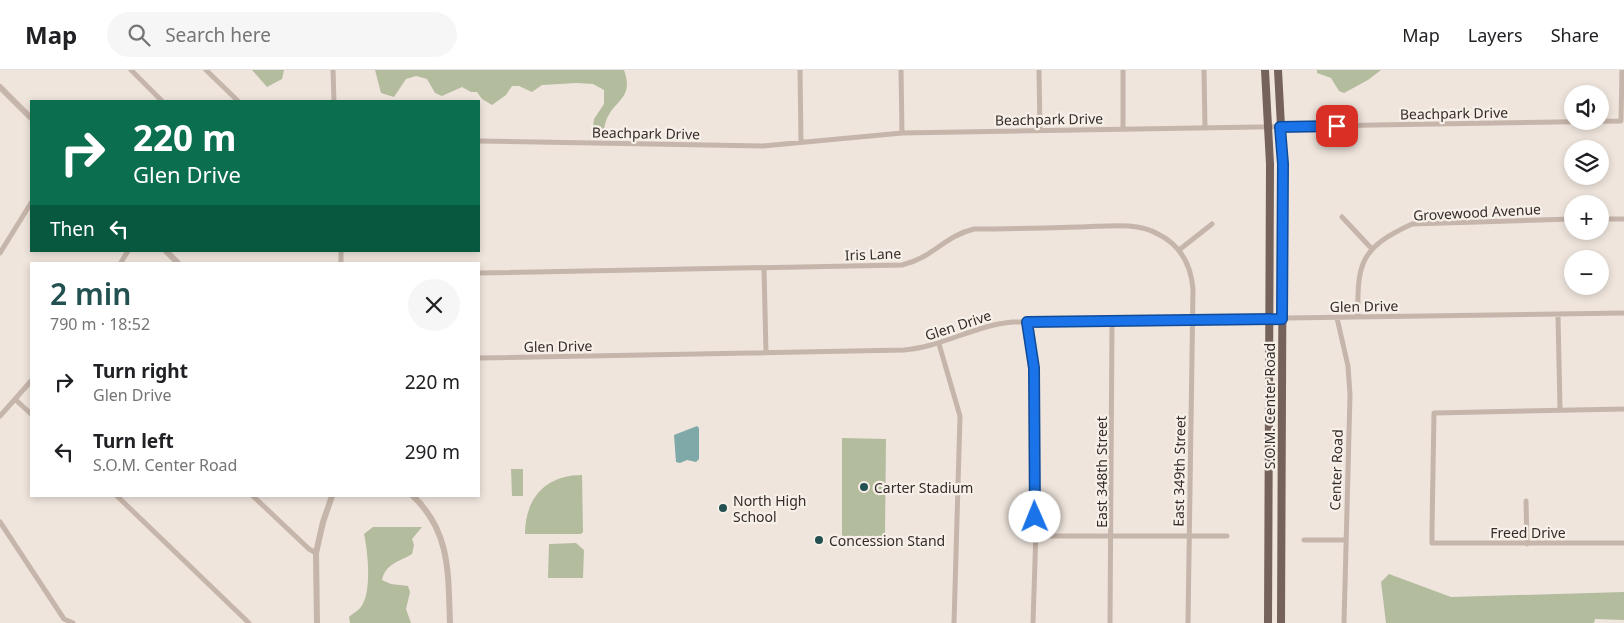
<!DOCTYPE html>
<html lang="en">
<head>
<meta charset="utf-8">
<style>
  :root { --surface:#fff; --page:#f6f6f6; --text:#202124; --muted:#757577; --line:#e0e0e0; --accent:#235051 }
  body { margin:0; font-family:"Noto Sans",sans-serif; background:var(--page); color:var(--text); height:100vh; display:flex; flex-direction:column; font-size:19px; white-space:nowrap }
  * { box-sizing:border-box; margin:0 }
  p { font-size:16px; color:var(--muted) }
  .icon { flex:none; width:28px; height:28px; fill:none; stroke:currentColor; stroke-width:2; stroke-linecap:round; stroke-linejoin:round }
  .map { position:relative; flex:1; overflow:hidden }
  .drawer { position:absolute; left:30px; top:192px; width:450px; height:235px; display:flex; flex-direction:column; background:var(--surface); border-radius:0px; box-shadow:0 2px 8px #0003 }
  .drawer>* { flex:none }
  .top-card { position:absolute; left:30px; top:30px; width:450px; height:152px; border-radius:0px; box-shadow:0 2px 8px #0003; background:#0b6e4f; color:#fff; overflow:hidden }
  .controls { position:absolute; left:1564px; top:15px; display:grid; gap:10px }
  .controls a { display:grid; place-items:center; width:45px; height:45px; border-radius:50%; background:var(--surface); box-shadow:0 2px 8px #0003; font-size:25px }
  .pin { position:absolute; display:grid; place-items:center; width:42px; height:42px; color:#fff; margin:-21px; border-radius:10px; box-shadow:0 2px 8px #0006 }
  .me { position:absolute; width:55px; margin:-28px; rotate:359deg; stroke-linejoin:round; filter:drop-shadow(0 0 4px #0008) }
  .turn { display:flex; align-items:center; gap:18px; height:105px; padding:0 20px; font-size:22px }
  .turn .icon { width:65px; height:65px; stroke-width:2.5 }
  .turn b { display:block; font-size:35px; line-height:42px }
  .then { display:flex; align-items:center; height:48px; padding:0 20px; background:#0003; gap:10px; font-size:19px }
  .round { display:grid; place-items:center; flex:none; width:52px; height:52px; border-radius:26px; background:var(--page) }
  .summary { display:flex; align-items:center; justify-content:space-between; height:85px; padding:0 20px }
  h1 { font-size:30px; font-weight:600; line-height:38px; color:var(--accent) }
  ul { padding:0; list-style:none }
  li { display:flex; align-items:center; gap:15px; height:70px; padding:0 20px }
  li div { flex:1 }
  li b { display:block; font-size:19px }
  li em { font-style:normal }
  header { display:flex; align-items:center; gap:30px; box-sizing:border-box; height:70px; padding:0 25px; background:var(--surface); border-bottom:1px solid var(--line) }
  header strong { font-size:24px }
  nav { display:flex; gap:28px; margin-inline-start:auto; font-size:18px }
  .search { width:350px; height:45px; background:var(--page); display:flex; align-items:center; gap:12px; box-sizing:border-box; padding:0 18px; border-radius:28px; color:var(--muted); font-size:19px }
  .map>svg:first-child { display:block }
  .green { fill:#b4bc9e }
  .water { fill:#7fa9a8 }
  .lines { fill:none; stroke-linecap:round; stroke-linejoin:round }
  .minor { stroke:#c6b5aa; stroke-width:5 }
  .tertiary { stroke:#c6b5aa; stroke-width:6 }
  .primary { stroke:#74625b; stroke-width:8 }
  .route-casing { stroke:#114b97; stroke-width:12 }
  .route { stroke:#1a73e8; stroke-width:9 }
  .poi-dot { fill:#235051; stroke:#f7f0e8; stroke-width:2 }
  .labels { text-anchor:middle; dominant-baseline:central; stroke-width:4.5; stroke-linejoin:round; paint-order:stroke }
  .street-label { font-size:14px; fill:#342c29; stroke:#f7f0e8 }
  .poi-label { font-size:14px; fill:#342c29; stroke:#f7f0e8; text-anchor:start }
</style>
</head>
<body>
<header>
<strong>Map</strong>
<div class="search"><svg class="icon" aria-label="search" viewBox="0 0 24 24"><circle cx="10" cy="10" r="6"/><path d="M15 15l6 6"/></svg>Search here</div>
<nav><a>Map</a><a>Layers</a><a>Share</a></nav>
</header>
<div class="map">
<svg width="1624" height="553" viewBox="0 0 1624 553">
  <rect width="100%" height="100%" fill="#efe5dd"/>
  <!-- green -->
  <path class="green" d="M 252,0 L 284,0 L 282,9 L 267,17 Z
    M 375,0 L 624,0 C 636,33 608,29 604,60 L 592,65 L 594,49 L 604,34 L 604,20 L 593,14 L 577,13 L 542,15 L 532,22 L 519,16 L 512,16 L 506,25 L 492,35 L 482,29 L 477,22 L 471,22 L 462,17 L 442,26 L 435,23 L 427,9 L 416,6 L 406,9 L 394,27 L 381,23 Z
    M 1317,0 L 1381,0 L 1368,10 L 1344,23 L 1339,21 L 1331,8 L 1317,3 Z
    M 842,368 L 886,369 L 885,466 L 842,466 Z
    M 511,399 L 523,399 L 523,426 L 512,426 Z
    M 582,405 L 583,462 L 581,464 L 525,464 C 525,429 545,405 582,405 Z
    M 373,457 L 422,457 L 412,469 L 414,475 L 412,484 C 399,492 386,493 382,510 L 391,514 L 408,516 L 410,522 L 406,539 L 411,553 L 350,553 L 349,547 C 353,543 358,541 361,537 C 372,522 368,482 364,464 Z
    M 576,473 L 584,480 L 583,508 L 548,508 L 549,474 Z
    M 1389,504 L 1451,527 L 1624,522 L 1624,550 L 1595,549 L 1594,553 L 1386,553 L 1381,512 Z"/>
  <!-- water -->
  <path class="water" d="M 697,356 L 699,358 L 699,389 L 696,392 L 687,390 L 680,393 L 676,392 L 674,365 Z"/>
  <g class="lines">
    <!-- minor -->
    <path class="minor" d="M 131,0 L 162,31
      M 206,0 L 238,31
      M 333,0 L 334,31
      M 800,0 L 801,72
      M 901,0 L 902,63
      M 1039,0 L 1040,60
      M 1123,0 L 1123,59
      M 1204,0 L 1205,58
      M 479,71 L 763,76 L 902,63 L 1621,51 L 1622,0
      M 1342,147 L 1372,179
      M 1600,149 L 1624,149
      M 1179,180 L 1212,154
      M 341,181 L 341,194
      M 0,183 L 31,133
      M 120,194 L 128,181
      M 764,198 L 766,283
      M 479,203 L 902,195 C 933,188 944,166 974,159 C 1009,159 1044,158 1078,157 C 1104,157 1135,151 1158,164 C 1180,175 1191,195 1193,219 L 1188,553
      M 1558,245 L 1560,339
      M 1358,247 C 1357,193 1360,178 1412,154 L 1572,149
      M 1337,248 L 1348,296 L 1350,325 L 1344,553
      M 1027,252 C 1042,350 1036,454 1033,553
      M 939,274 L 960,346 L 954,553
      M 479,288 L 904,280 C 942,277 975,255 1013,252 L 1624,243
      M 16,330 L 31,344
      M 1624,339 L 1434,343 L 1432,459 L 1432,473 L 1624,473
      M 0,346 L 31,311
      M 117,426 L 249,553
      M 253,426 L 309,479 L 316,483
      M 1526,431 L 1527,474
      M 0,452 L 64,549 L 73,553
      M 1035,466 L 1227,466
      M 1304,470 L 1346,470
      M 1110,553 L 1112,251"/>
    <!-- tertiary -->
    <path class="tertiary" d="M 0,17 L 31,48
      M 166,181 L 179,194
      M 413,426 C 451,462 448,504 450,553
      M 317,553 L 316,483 L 323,452 L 332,426"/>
    <!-- primary -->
    <path class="primary" d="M 1265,0 L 1270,94 L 1268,553
      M 1278,0 L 1283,94 L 1281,553"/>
  </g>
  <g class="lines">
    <defs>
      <path id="route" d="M 1035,447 L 1034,298 L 1027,252 L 1282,249 L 1283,94 L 1280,57 L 1337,56"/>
    </defs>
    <!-- route casing -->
    <use href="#route" class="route-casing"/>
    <!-- route -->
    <use href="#route" class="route"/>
  </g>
  <!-- markers -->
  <g class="poi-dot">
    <circle cx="864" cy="417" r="5"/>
    <circle cx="723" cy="438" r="5"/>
    <circle cx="819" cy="470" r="5"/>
  </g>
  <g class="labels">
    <!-- street labels -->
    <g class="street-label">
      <text transform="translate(1454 43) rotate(-1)">Beachpark Drive</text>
      <text transform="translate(1049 49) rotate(-1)">Beachpark Drive</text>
      <text transform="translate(646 63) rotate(1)">Beachpark Drive</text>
      <text transform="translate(1477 142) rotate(-3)">Grovewood Avenue</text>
      <text transform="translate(873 184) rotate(-2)">Iris Lane</text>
      <text transform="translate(1364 236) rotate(-1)">Glen Drive</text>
      <text transform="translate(958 255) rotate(-18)">Glen Drive</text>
      <text transform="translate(558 276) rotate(-1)">Glen Drive</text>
      <text transform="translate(1269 336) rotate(-90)">S.O.M. Center Road</text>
      <text transform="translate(1336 400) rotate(-88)">Center Road</text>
      <text transform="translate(1179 401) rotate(-89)">East 349th Street</text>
      <text transform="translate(1101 402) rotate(-90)">East 348th Street</text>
      <text x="1528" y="462">Freed Drive</text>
    </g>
    <!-- poi labels -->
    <g class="poi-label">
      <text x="874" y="417">Carter Stadium</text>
      <text x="733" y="430">North High<tspan x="733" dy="16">School</tspan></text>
      <text x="829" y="470">Concession Stand</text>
    </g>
  </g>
</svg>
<div class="controls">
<a><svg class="icon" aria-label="sound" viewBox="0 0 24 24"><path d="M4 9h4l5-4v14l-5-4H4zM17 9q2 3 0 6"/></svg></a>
<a><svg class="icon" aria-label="layers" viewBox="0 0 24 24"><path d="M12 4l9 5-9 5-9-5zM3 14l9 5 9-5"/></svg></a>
<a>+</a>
<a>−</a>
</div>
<div class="pin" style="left:1337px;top:56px;background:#d93025"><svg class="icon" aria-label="arrive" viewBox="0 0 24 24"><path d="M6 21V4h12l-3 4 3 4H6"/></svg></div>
<svg class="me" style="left:1035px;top:447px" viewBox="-20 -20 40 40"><circle r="19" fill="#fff"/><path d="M0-13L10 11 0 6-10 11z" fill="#1a73e8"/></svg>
<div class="top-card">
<div class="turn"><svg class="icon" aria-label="right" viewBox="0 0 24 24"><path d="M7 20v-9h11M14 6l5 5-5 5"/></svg><div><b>220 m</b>Glen Drive</div></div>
<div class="then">Then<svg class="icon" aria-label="left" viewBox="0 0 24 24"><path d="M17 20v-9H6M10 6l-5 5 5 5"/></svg></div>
</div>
<section class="drawer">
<div class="summary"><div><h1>2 min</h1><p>790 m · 18:52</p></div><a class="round"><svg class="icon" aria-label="close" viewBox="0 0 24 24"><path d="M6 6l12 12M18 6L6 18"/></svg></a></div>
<ul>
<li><svg class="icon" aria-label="right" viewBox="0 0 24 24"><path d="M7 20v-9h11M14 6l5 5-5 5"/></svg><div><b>Turn right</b><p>Glen Drive</p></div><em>220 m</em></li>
<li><svg class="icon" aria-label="left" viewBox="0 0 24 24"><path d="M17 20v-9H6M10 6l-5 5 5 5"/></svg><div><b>Turn left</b><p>S.O.M. Center Road</p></div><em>290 m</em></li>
</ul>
</section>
</div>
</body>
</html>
